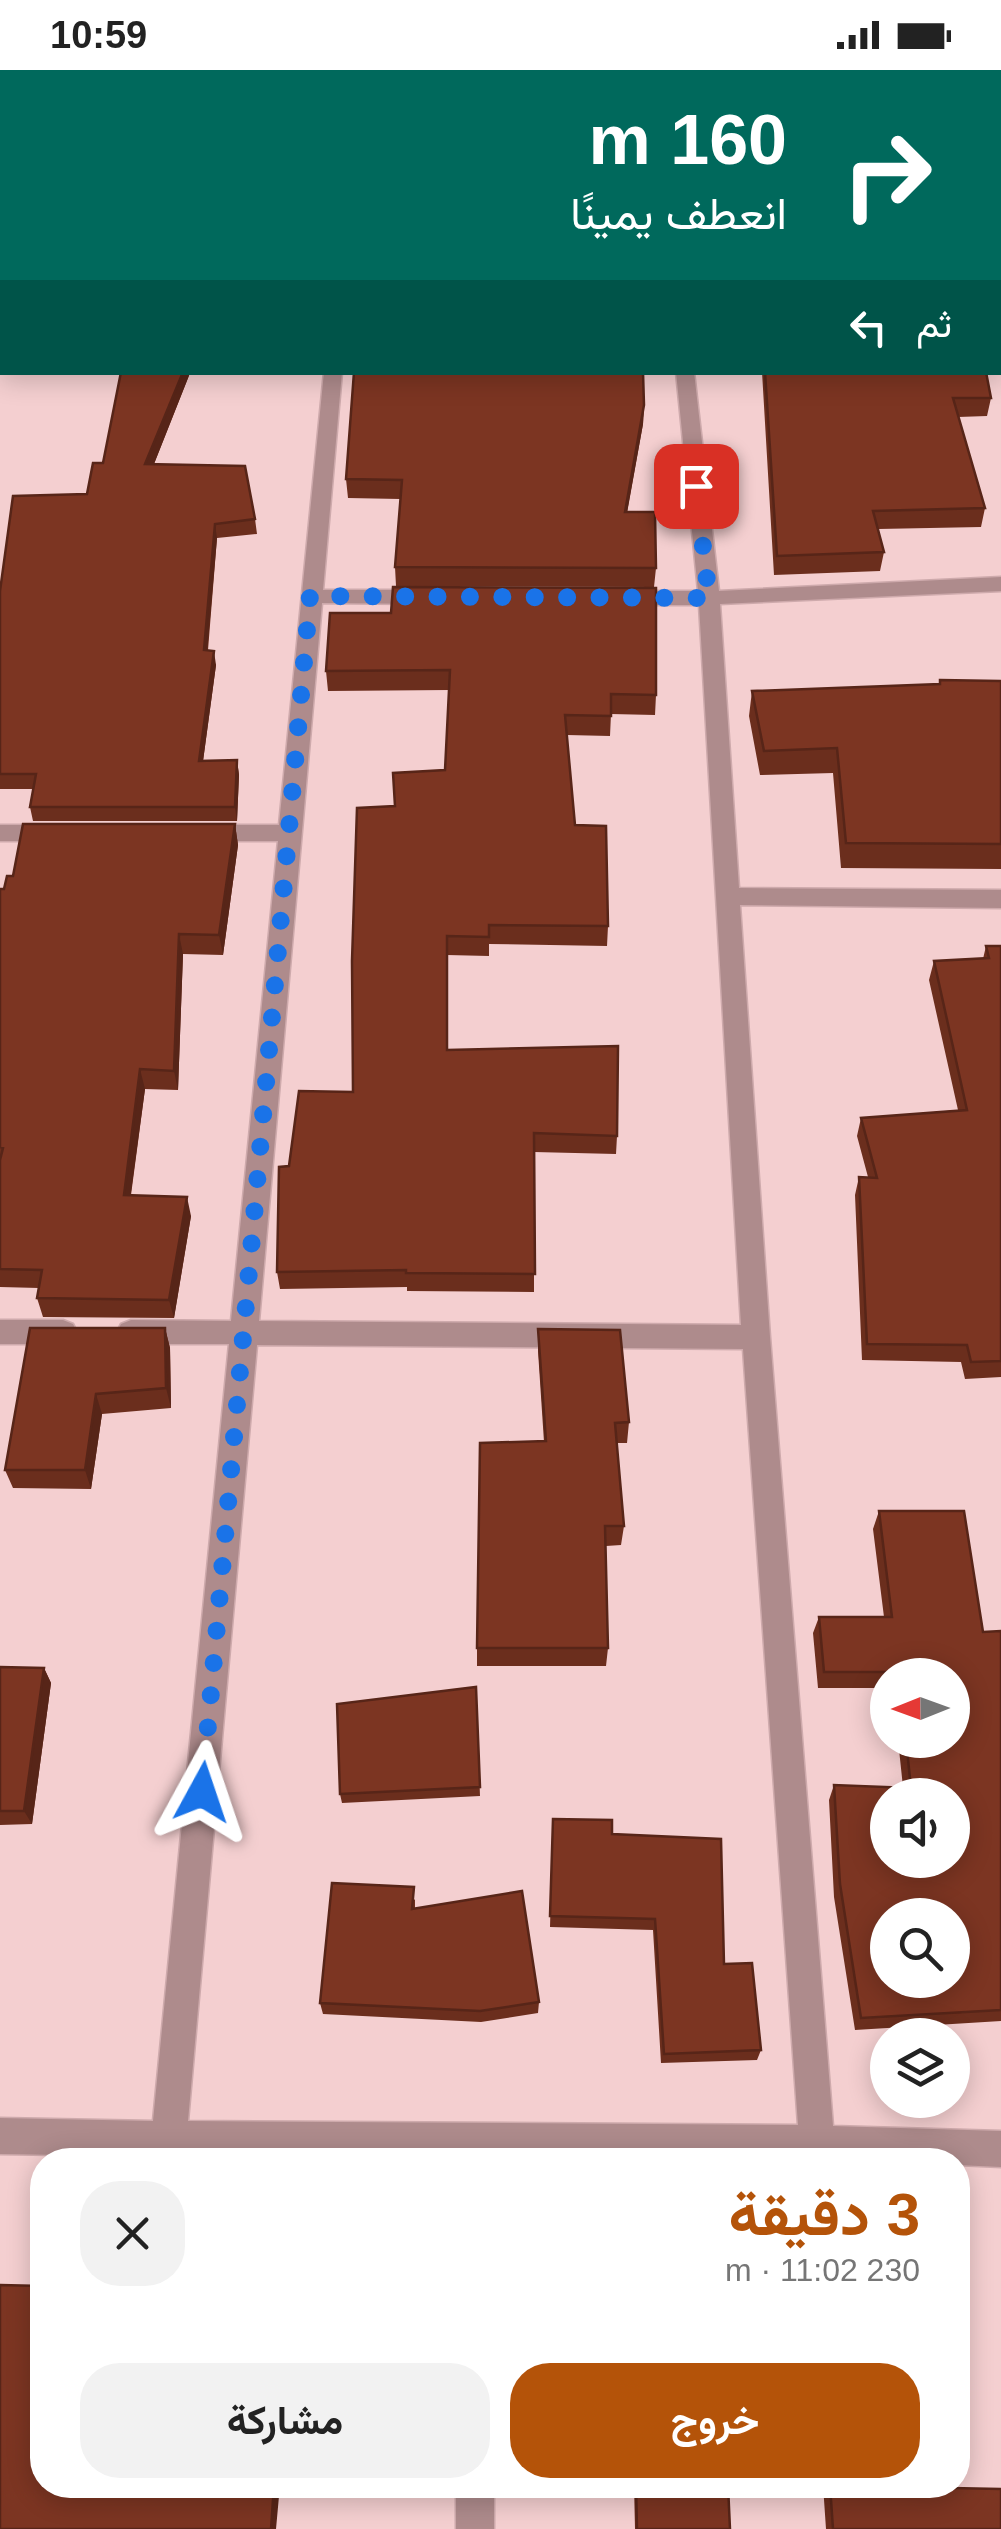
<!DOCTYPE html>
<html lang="ar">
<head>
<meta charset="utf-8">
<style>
  :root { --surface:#fff; --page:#f2f2f2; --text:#222; --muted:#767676; --accent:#b45309 }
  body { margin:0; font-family:Helvetica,Vazirmatn,sans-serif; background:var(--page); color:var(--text); direction:rtl; height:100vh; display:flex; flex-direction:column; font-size:38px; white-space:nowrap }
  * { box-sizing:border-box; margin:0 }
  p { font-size:32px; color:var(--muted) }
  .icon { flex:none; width:55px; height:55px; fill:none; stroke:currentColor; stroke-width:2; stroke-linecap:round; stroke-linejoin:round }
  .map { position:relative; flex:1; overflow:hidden; direction:ltr }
  .panel { position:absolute; left:30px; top:2078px; width:940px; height:350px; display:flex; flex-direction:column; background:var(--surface); border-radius:40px; box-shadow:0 5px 25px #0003; direction:rtl }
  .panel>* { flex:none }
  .top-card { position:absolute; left:0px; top:0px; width:1002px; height:305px; box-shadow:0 5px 25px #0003; direction:rtl; background:#00695c; color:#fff; overflow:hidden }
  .needle { width:65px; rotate:269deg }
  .buttons { position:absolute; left:870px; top:1588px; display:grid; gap:20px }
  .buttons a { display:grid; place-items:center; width:100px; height:100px; border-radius:50%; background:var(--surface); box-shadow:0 5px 25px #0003; font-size:50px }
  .pin { position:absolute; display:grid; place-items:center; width:85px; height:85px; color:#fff; margin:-42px; border-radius:20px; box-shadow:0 5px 15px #0006 }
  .me { position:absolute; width:110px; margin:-55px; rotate:5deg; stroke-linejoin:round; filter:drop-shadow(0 0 8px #0008) }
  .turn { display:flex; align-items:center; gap:35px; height:210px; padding:0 50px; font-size:45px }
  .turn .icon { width:130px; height:130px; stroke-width:2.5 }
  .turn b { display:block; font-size:70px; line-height:85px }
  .then { display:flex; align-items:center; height:95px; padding:0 50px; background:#0003; gap:20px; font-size:38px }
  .round { display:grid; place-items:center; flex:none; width:105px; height:105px; border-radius:40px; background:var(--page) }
  .headline { display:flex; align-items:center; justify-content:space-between; height:170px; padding:0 50px }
  h1 { font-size:60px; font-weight:700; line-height:75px; color:var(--accent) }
  .button { display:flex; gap:20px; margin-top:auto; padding:20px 50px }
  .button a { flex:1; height:115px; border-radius:40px; background:var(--accent); color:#fff; font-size:40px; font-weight:700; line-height:115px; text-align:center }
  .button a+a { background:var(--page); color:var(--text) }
  .status { display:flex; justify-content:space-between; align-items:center; height:70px; padding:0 50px; background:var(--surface); direction:ltr }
  .status svg { height:28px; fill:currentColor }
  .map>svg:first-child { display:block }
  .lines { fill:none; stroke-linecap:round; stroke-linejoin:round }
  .minor-casing { stroke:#ceaaac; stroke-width:3 }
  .minor { fill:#ae8b8c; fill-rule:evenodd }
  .wall { fill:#6b2e1d }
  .shaded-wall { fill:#572518 }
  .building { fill:#7c3522; stroke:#572518; stroke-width:2.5; fill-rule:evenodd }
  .route { stroke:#1a73e8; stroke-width:18; stroke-dasharray:0 32.4 }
</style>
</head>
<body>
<div class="status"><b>10:59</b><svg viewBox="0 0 49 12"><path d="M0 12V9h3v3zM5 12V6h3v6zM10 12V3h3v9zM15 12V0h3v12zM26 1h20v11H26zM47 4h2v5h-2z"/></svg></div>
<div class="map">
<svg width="1001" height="2459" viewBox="0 0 1001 2459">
  <rect width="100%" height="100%" fill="#f4cfd0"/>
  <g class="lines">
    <defs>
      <path id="minor" d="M 350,0 L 366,0 L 366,2 L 350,2 Z
        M 324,302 L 342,302 L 323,520 L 429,520 L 439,527 L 429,534 L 322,533 L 259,1251 L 741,1255 L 699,535 L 622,535 L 612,528 L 622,521 L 698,521 L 676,302 L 694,302 L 719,521 L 1001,507 L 1001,521 L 720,534 L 739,818 L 1001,820 L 1001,838 L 740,835 L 770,1267 L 833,2056 L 1001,2061 L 1001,2097 L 958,2095 L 958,2090 L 375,2090 L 0,2084 L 0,2048 L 153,2051 L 229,1274 L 131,1274 L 121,1270 L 117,1262 L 121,1254 L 131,1250 L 231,1251 L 278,771 L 201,771 L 189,763 L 201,755 L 279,755 ZM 257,1275 L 743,1279 L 798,2055 L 188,2051 Z
        M 0,755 L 58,755 L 70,763 L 58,771 L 0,771 Z
        M 0,1250 L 63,1250 L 73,1254 L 77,1262 L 73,1270 L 63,1274 L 0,1274 Z
        M 456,2415 L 494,2415 L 494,2459 L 456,2459 Z"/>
    </defs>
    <!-- minor casing -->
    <use href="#minor" class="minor-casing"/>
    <!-- minor -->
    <use href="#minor" class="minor"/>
  </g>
  <!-- wall -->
  <path class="wall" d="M 121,302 L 234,302 L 190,303 L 154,394 L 255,449 L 257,464 L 217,468 L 208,580 L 216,595 L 203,691 L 237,690 L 239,705 L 237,751 L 33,751 L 30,737 L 33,719 L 0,719 L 0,521 L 87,424 L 103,393 Z
    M 762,302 L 991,328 L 987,346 L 958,347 L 985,438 L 981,457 L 878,459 L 884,482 L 880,501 L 774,505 Z
    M 644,335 L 643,354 L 627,442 L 656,498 L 654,517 L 396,516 L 395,497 L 400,429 L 348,428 L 346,409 Z
    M 330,543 L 656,625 L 655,645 L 611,644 L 610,666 L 567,665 L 575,755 L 608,856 L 607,876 L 489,874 L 489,886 L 447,885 L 447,980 L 617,1066 L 616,1084 L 534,1082 L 534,1222 L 407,1221 L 407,1217 L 280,1219 L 277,1202 L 289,1096 L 353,1022 L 395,736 L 445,700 L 449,620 L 328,621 L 326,601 Z
    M 940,610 L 1001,611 L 1001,799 L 841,798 L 833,703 L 760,705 L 749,646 L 752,621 L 939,614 Z
    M 235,754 L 238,775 L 223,885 L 183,884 L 178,1020 L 145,1019 L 131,1125 L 191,1146 L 174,1248 L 43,1247 L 37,1228 L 39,1218 L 0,1217 L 0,819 L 4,819 L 13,806 Z
    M 986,876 L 1001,876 L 1001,1307 L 965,1309 L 961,1292 L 862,1290 L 855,1125 L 859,1107 L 868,1107 L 857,1066 L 861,1048 L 958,1040 L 929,910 L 934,891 L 983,889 Z
    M 165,1258 L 170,1278 L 171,1338 L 102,1344 L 91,1419 L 13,1418 L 5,1400 Z
    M 538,1259 L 629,1352 L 627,1373 L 616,1373 L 624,1456 L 621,1475 L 606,1476 L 608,1578 L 606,1596 L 477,1596 L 477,1578 L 544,1372 L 538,1281 Z
    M 879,1441 L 983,1562 L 1001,1561 L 1001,1951 L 855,1960 L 834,1827 L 829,1730 L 834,1715 L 903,1717 L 898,1670 L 952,1670 L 952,1605 L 888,1605 L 888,1618 L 818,1618 L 813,1563 L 819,1547 L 884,1547 L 873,1459 Z
    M 0,1597 L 44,1598 L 51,1613 L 32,1754 L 0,1755 Z
    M 476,1617 L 480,1726 L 342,1733 L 340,1724 Z
    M 553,1749 L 612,1764 L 724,1894 L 761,1980 L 757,1990 L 661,1993 L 653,1860 L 550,1857 Z
    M 415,1829 L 415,1839 L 539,1932 L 538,1943 L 481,1952 L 323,1944 L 320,1933 Z
    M 634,2415 L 728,2415 L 730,2459 L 635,2459 Z
    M 823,2415 L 899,2415 L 900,2417 L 1001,2459 L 826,2459 Z"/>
  <!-- shaded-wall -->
  <path class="shaded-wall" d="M 183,302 L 190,303 L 148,409 L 145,394 Z
    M 644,335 L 643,354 L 624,460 L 625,442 Z
    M 215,454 L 217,468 L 206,595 L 204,580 Z
    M 214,581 L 216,595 L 201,706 L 199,691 Z
    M 237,690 L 239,705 L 237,751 L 235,737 Z
    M 235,754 L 238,775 L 223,885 L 219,865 Z
    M 179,864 L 183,884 L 178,1020 L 174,1001 Z
    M 140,999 L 145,1019 L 128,1144 L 124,1125 Z
    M 187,1127 L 191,1146 L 174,1248 L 169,1230 Z
    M 165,1258 L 170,1278 L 171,1338 L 166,1318 Z
    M 96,1324 L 102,1344 L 91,1419 L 85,1400 Z
    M 44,1598 L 51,1613 L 32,1754 L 24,1741 Z
    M 42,2303 L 42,2384 L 33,2380 Z
    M 274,2415 L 280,2415 L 276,2459 L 271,2459 Z"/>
  <!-- building -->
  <path class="building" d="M 408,0 L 1001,0 L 1001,225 L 1000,2 L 407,2 Z
    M 121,302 L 183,302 L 145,394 L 245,396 L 255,449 L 215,454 L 204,580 L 214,581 L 199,691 L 237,690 L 235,737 L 30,737 L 36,704 L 0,704 L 0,521 L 13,426 L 87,424 L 93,393 L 103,393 Z
    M 354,302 L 643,302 L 644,335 L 625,442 L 655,442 L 656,498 L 395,497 L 402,410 L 346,409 Z
    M 765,302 L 986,302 L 991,328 L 953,328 L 985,438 L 873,441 L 884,482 L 777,486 Z
    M 393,517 L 656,518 L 656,625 L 611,624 L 611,646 L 565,645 L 575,755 L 606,756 L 608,856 L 489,855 L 489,867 L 447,866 L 447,980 L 618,976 L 617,1066 L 534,1063 L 535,1204 L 406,1203 L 406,1200 L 277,1202 L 279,1097 L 289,1096 L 299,1021 L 353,1022 L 352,891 L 357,738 L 395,736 L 393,703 L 445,700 L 450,600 L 326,601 L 330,543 L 391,543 Z
    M 940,610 L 1001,611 L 1001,774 L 846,773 L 837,678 L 764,681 L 752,621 L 940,614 Z
    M 23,754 L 235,754 L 219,865 L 179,864 L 174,1001 L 140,999 L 124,1125 L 187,1127 L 169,1230 L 37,1228 L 42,1200 L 0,1199 L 0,1090 L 3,1078 L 0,1077 L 0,819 L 4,819 L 7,806 L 13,806 Z
    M 986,876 L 1001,876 L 1001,1291 L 971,1292 L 967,1275 L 867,1274 L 859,1107 L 877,1108 L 861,1048 L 967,1040 L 934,891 L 989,888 Z
    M 30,1258 L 165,1258 L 166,1318 L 96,1324 L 85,1400 L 5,1400 Z
    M 538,1259 L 620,1260 L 629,1352 L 615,1353 L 624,1456 L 605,1456 L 608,1578 L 477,1578 L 480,1373 L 546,1371 Z
    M 879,1441 L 964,1441 L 983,1562 L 1001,1561 L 1001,1940 L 861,1948 L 840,1814 L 834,1715 L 911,1718 L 906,1670 L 952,1670 L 952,1605 L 900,1605 L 900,1602 L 824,1602 L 819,1547 L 892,1547 ZM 888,1725 L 952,1725 L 952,1790 L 888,1790 ZM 888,1845 L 952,1845 L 952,1910 L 888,1910 Z
    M 0,1597 L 44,1598 L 24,1741 L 0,1741 Z
    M 476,1617 L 480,1717 L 340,1724 L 337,1634 Z
    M 553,1749 L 612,1750 L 612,1764 L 721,1769 L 724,1894 L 752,1893 L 761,1980 L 664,1984 L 655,1849 L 550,1846 Z
    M 332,1813 L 414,1817 L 412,1839 L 522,1821 L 539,1932 L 480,1941 L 320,1933 Z
    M 0,2215 L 42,2216 L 42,2303 L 33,2380 L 42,2382 L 42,2415 L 274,2415 L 271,2459 L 0,2459 Z
    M 636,2415 L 728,2415 L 730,2459 L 637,2459 Z
    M 830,2415 L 899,2415 L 900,2417 L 1001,2419 L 1001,2459 L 833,2459 Z"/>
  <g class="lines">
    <!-- route -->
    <path class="route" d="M 202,1722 L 310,526 L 709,528 L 696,416"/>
  </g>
</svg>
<div class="buttons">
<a><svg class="needle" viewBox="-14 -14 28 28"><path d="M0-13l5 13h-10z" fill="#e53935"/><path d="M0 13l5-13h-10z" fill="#767676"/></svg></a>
<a><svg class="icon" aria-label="sound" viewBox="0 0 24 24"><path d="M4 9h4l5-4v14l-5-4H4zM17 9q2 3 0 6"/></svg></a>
<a><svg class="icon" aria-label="search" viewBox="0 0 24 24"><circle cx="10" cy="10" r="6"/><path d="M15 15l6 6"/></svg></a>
<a><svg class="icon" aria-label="layers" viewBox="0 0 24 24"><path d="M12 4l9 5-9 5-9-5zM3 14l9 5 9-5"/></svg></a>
</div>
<div class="pin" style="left:696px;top:416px;background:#d93025"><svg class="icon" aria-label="arrive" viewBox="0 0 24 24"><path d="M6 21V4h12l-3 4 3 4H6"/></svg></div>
<svg class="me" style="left:202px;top:1722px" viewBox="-20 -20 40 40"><path d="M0-17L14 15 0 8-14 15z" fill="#1a73e8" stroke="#fff" stroke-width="4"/></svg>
<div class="top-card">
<div class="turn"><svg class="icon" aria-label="right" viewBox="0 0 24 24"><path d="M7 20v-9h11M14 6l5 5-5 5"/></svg><div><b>160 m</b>انعطف يمينًا</div></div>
<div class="then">ثم<svg class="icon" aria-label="left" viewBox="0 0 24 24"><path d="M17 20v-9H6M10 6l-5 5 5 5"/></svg></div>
</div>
<section class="panel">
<div class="headline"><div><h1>3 دقيقة</h1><p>230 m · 11:02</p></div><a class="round"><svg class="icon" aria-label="close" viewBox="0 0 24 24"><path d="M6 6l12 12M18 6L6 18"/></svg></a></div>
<div class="button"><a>خروج</a><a>مشاركة</a></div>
</section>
</div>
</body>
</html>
